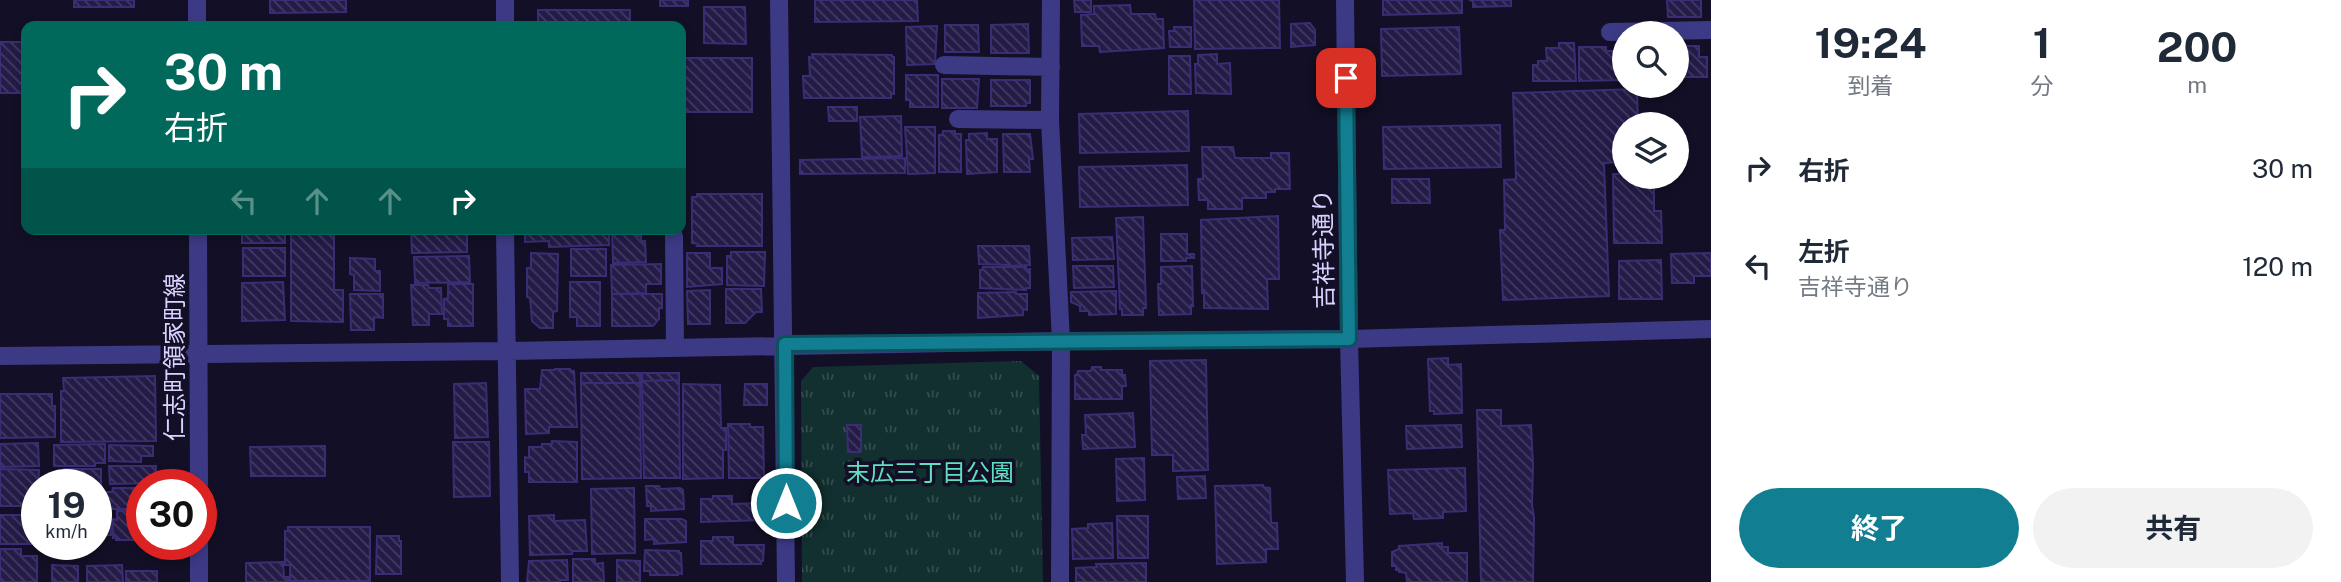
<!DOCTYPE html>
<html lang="ja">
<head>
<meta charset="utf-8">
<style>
  :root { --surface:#fff; --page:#f2f2f3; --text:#1f2937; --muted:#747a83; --accent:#117e91 }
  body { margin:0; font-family:"Public Sans","Noto Sans JP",sans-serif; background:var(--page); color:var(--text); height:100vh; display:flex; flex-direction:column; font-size:26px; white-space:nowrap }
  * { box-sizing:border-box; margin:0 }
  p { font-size:23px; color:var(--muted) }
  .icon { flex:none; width:38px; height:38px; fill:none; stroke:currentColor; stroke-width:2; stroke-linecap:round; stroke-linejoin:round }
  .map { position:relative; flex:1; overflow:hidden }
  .sheet { display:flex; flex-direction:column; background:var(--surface); width:630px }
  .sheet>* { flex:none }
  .banner { position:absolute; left:21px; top:21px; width:665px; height:214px; border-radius:14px; box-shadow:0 4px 10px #0003; background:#00695c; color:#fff; overflow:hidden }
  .fabs { position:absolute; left:1612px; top:21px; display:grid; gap:14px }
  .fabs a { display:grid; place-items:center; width:77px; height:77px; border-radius:50%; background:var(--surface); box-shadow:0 4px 10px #0003; font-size:35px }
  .speed { position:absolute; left:21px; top:469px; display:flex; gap:14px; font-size:35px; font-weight:700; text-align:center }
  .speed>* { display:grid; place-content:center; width:91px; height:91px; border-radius:50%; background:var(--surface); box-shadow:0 4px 10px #0003; line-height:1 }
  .speed small { font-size:18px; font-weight:400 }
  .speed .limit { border:10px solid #d22; background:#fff; color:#111 }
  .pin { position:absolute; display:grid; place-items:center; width:60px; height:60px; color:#fff; margin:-30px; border-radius:14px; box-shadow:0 4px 10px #0006 }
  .me { position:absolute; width:77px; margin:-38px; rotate:0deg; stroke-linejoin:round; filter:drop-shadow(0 0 5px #0008) }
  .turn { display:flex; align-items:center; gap:24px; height:147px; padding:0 28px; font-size:32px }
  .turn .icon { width:91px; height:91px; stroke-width:2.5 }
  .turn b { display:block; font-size:49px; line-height:60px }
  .lanes { display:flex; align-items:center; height:66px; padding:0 28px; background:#0003; justify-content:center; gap:35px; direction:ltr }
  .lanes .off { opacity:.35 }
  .eta { display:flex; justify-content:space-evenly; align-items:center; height:119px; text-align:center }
  .eta b { font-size:42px; font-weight:700; line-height:49px }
  .primary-button { display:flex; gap:14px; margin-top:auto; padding:14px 28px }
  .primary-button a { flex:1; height:80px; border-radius:42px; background:var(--accent); color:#fff; font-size:28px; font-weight:700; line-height:80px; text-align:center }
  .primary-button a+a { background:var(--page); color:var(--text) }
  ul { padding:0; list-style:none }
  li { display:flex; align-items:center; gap:21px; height:98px; padding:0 28px }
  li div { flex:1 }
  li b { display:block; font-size:26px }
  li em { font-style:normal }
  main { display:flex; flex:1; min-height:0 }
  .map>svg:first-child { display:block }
  .park { fill:url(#park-tufts) }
  .building { fill:url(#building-back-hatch); stroke:#3b2d73; stroke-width:2 }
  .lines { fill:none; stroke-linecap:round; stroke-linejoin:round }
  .minor { stroke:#3d3a85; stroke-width:18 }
  .route-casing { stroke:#0b525e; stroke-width:18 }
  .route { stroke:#117e91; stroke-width:12 }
  .labels { text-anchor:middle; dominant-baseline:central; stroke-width:7; stroke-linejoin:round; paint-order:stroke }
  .street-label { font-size:24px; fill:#d9d4ff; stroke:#130f26 }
  .park-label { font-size:24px; fill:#5fe0c0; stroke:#130f26 }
</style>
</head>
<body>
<main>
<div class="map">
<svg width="1711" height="582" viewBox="0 0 1711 582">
  <defs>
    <pattern id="park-tufts" width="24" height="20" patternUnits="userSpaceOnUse" patternTransform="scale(1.75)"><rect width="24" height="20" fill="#12302f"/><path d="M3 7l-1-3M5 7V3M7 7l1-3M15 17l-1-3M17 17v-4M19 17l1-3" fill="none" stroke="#344d4e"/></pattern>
    <pattern id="building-back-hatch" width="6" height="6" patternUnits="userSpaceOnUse" patternTransform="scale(1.75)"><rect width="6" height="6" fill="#241b47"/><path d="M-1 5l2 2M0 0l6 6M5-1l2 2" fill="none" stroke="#433b63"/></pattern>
  </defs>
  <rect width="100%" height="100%" fill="#130f26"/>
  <!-- park -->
  <path class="park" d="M 1021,361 L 1039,376 L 1043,582 L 802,582 L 801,381 L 813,367 Z"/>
  <!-- building -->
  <path class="building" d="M 74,0 L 134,0 L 134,7 L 74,7 Z
    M 270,0 L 346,0 L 346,12 L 270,13 Z
    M 660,0 L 688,0 L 688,6 L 660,6 Z
    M 815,0 L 917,0 L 918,21 L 815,22 Z
    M 1074,0 L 1091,0 L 1091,12 L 1075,12 Z
    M 1194,0 L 1279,0 L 1280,48 L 1195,49 Z
    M 1383,0 L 1462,0 L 1462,13 L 1383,15 Z
    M 1469,0 L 1511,0 L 1511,6 L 1473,7 L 1473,1 Z
    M 1667,0 L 1701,0 L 1701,17 L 1668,17 Z
    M 1130,5 L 1131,14 L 1155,14 L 1156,19 L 1163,19 L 1164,48 L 1100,52 L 1099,46 L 1082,46 L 1081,15 L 1094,14 L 1094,6 Z
    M 704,7 L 745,7 L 746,44 L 704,43 Z
    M 538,10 L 630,10 L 630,26 L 538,26 Z
    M 1310,23 L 1315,30 L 1315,45 L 1291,47 L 1291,24 Z
    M 1028,24 L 1029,53 L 991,53 L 991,25 Z
    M 945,25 L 978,25 L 979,52 L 945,52 Z
    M 937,26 L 935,64 L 907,65 L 906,27 Z
    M 1174,27 L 1191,27 L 1191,47 L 1170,47 L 1169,31 L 1174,31 Z
    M 1459,27 L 1461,74 L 1382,76 L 1381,29 Z
    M 0,42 L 26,42 L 26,93 L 0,93 Z
    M 1559,43 L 1574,43 L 1576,81 L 1533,81 L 1533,65 L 1538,65 L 1538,61 L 1547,61 L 1546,48 L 1559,48 Z
    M 1676,46 L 1699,46 L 1699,57 L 1707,57 L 1707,77 L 1676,77 Z
    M 1579,47 L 1606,47 L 1606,51 L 1621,51 L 1621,80 L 1579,81 Z
    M 812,54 L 892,55 L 892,57 L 894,57 L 894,94 L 891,94 L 891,98 L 804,98 L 803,76 L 810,76 L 809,57 L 813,58 Z
    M 1217,54 L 1217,64 L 1230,63 L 1231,94 L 1196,93 L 1195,64 L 1198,64 L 1198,55 Z
    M 1169,56 L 1190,56 L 1191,94 L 1169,94 Z
    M 681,58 L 752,58 L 752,112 L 681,112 Z
    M 906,75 L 938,75 L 938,107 L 910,107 L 910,100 L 906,100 Z
    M 942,79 L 979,79 L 977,108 L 942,108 Z
    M 991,80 L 1030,80 L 1030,103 L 1026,103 L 1026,106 L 991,106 Z
    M 1637,89 L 1638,124 L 1624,124 L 1624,162 L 1604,163 L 1609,296 L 1503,300 L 1500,230 L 1505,230 L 1504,180 L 1516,179 L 1513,93 Z
    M 828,107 L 857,107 L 857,121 L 829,121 Z
    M 1188,111 L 1189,151 L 1080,153 L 1079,114 Z
    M 901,116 L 902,156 L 862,157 L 860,117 Z
    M 1500,125 L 1501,167 L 1384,169 L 1383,127 Z
    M 905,127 L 935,127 L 935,173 L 908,174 Z
    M 943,131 L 955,131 L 955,134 L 961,134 L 961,172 L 939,172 L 939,135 L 942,135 Z
    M 987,133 L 987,139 L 997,139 L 997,172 L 967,174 L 966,140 L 969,140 L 969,134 Z
    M 1003,134 L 1030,134 L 1033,159 L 1029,159 L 1030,172 L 1004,172 Z
    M 1202,147 L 1233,147 L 1235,158 L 1271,158 L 1271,153 L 1289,153 L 1290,189 L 1275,189 L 1275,192 L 1266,192 L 1266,198 L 1242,198 L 1242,209 L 1208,209 L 1208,200 L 1199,200 L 1198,179 L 1203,179 Z
    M 905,158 L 905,173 L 800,174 L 800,160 Z
    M 1187,165 L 1188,205 L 1080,207 L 1079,167 Z
    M 1613,174 L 1624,174 L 1624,177 L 1654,177 L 1654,211 L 1661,211 L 1662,243 L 1614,243 Z
    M 1392,179 L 1429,179 L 1430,203 L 1392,203 Z
    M 697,194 L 762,194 L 762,246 L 697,246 L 698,244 L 692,243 L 692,197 L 697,197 Z
    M 1278,216 L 1279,279 L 1267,279 L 1268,309 L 1204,308 L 1204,293 L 1202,293 L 1201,220 Z
    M 1143,217 L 1146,308 L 1143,308 L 1143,315 L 1122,315 L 1122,309 L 1120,309 L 1116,218 Z
    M 242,229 L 285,229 L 285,243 L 242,243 Z
    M 291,229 L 334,229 L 334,290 L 343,290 L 343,322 L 291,321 Z
    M 411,229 L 467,229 L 467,252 L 412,253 Z
    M 525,229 L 609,229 L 609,245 L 549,247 L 549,241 L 525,242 Z
    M 612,229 L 637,229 L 637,236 L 641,236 L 641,241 L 645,241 L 646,262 L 613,263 Z
    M 1161,234 L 1187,234 L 1187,254 L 1194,254 L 1194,258 L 1186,258 L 1186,261 L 1161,261 Z
    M 1112,237 L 1114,259 L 1073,260 L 1072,238 Z
    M 978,246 L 1029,246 L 1030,265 L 1008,266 L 1009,265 L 979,264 Z
    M 243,248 L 285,248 L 285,276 L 243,276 Z
    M 571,249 L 606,249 L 606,276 L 571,276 Z
    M 731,252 L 765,252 L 764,286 L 727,285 L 727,256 L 731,256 Z
    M 531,253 L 558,254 L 557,311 L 553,312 L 553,328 L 540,328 L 532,321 L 530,298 L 527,297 L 527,268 L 531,268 Z
    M 687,253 L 710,253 L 710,268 L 722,268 L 722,284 L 687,287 Z
    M 1711,253 L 1711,276 L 1694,276 L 1694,283 L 1672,283 L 1671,254 Z
    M 469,256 L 470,282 L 415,283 L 414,257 Z
    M 350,258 L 375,259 L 375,271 L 380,271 L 380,291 L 354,290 L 354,275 L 350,274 Z
    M 1661,260 L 1662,299 L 1619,299 L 1619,261 Z
    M 661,264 L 661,284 L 646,284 L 646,293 L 612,294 L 611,265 Z
    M 1073,266 L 1113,266 L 1114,287 L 1074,288 Z
    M 1192,266 L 1193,306 L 1191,305 L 1191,314 L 1159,315 L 1158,284 L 1161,284 L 1161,267 Z
    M 983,267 L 1026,267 L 1026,270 L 1030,269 L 1030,288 L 1026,288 L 1026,290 L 980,288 L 980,270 L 982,270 Z
    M 283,282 L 285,320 L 242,321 L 242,283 Z
    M 570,282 L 600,282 L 600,326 L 577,326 L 577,317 L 570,317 Z
    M 448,284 L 473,284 L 473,326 L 448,326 L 448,319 L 444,319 L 444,299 L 448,298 Z
    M 411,285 L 428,285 L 429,288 L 441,288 L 442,314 L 429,314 L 429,325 L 413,325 Z
    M 726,289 L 761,289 L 762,312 L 756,312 L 745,323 L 726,323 Z
    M 710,290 L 710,324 L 688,324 L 687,291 Z
    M 1116,291 L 1116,314 L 1089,315 L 1089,311 L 1080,311 L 1080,306 L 1071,302 L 1071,292 Z
    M 1016,292 L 1016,294 L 1027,294 L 1027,310 L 1023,309 L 1023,315 L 978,318 L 978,293 Z
    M 350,294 L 383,294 L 383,318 L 374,317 L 374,330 L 351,330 Z
    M 612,294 L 662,294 L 662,308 L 659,308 L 659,319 L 653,326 L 612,326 Z
    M 1448,358 L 1448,365 L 1461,364 L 1462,413 L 1434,414 L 1434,411 L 1430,411 L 1428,359 Z
    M 1206,360 L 1208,470 L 1173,471 L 1173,455 L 1152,455 L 1150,361 Z
    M 1092,367 L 1101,367 L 1101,370 L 1122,370 L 1122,375 L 1125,375 L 1126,386 L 1122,386 L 1122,399 L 1075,399 L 1075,375 L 1077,375 L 1078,371 L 1091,371 Z
    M 555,369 L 570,369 L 571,371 L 574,371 L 577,427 L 549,427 L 549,433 L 526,434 L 525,389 L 540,389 L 542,370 L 554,370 Z
    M 581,373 L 640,373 L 640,383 L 581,383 Z
    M 642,373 L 679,373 L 679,380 L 642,381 Z
    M 155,376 L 156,441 L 61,442 L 61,391 L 64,391 L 63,378 Z
    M 679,380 L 680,478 L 644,478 L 642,381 Z
    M 486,383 L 488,437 L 455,438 L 454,384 Z
    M 581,383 L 640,383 L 641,478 L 582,479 Z
    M 683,384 L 720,385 L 721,428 L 726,428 L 726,450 L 723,450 L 723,478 L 683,479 Z
    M 745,384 L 767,384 L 767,405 L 744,405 Z
    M 0,394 L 52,394 L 52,406 L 55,406 L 55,437 L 0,438 Z
    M 1477,410 L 1501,410 L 1501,426 L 1531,425 L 1533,465 L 1532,505 L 1534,517 L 1533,582 L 1481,582 Z
    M 1133,413 L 1135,447 L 1083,449 L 1082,435 L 1086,435 L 1085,415 Z
    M 728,424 L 750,424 L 750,427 L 763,427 L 764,478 L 729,478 Z
    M 847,425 L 861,425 L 861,452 L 848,452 Z
    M 1461,425 L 1462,447 L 1407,449 L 1406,426 Z
    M 552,441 L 577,442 L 577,482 L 529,482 L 529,472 L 525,472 L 525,457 L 529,458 L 529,447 L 542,447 L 542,444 L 552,444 Z
    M 453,442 L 489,442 L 490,496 L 454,497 Z
    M 38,443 L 39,466 L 0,467 L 0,444 Z
    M 105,444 L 105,463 L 95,463 L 95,466 L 54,466 L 54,445 Z
    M 109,445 L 153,446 L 153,456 L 141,456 L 141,462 L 109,461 Z
    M 325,446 L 325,476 L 251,476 L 250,447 Z
    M 1144,458 L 1145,500 L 1117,501 L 1116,459 Z
    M 109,466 L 156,466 L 156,483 L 110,484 Z
    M 1465,468 L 1466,511 L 1443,512 L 1443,518 L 1414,519 L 1413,513 L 1390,514 L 1388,470 Z
    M 0,469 L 39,470 L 37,506 L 0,506 Z
    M 64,469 L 101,469 L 101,501 L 96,501 L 96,485 L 61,485 Z
    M 1205,476 L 1206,498 L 1178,499 L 1177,477 Z
    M 1263,485 L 1263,487 L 1270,488 L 1271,523 L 1277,523 L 1278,549 L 1266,549 L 1266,562 L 1217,564 L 1215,486 Z
    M 646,486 L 659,486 L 660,489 L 680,488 L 683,490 L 684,509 L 651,511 L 651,506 L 647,506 Z
    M 113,488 L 142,488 L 142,509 L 112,509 L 112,507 L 107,507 L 107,492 L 112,492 Z
    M 634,488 L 635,553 L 592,554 L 591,489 Z
    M 713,496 L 732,496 L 732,504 L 764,503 L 764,520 L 701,522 L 701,499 L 713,499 Z
    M 96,507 L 98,512 L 111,512 L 111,535 L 96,535 Z
    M 117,511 L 142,511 L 142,540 L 116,540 L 116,537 L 113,538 L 113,519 L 117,520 Z
    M 0,515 L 25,515 L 25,518 L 37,518 L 37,544 L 0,544 Z
    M 554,515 L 554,521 L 585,520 L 587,551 L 572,551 L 572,554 L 530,555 L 529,516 Z
    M 1117,516 L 1148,516 L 1148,558 L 1118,558 Z
    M 645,519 L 682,519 L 686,521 L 686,542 L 654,544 L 654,539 L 645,540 Z
    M 1112,523 L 1113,558 L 1073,559 L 1072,529 L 1088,528 L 1088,524 Z
    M 288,527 L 370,527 L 370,581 L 290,581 L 290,565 L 285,565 L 285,531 L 288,531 Z
    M 377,536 L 399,536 L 399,541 L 401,541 L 401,574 L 376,574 Z
    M 713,537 L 733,537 L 733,545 L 764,545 L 763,561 L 761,561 L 761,564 L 701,564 L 701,541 L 713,541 Z
    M 1442,543 L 1442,547 L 1448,547 L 1448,553 L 1467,553 L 1467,582 L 1407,582 L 1406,573 L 1399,572 L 1399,570 L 1396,570 L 1396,566 L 1392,566 L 1392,552 L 1399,549 L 1399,546 Z
    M 0,549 L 21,549 L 21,556 L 37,556 L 37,582 L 0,582 Z
    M 645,550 L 679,551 L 679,553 L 681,553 L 682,574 L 678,573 L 678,575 L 650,575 L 650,571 L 644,571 Z
    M 573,559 L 595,559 L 595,564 L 603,563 L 604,582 L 573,582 Z
    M 567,560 L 568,580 L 560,580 L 560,582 L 527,582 L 529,561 Z
    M 617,560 L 640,561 L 640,582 L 617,582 Z
    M 283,562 L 284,577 L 288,577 L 288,582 L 246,582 L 246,563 Z
    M 1146,563 L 1146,582 L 1076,582 L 1076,568 L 1097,567 L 1096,564 Z
    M 52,565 L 78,566 L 78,582 L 52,582 Z
    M 122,565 L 123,582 L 87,582 L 87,566 Z
    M 126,571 L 157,571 L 157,582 L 126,582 Z"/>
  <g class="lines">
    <!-- minor -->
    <path class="minor" d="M 197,0 L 197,26
      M 779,0 L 786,582
      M 1051,0 L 1050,120 L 1061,341 L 1060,582
      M 1345,0 L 1349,339 L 1355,582
      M 505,26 L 505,0
      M 1610,32 L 1711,30
      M 944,65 L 1051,67
      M 958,119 L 1050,120
      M 198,229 L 199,485
      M 505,229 L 510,582
      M 674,236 L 675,347
      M 0,356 L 505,351 L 1061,341 L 1349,339 L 1711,329
      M 199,544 L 199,582"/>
  </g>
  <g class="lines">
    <defs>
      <path id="route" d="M 786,503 L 785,344 L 1349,339 L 1346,78"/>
    </defs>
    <!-- route casing -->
    <use href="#route" class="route-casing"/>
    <!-- route -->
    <use href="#route" class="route"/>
  </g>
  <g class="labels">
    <!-- street labels -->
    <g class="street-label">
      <text transform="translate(1323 249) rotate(-91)">吉祥寺通り</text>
      <text transform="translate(174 357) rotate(-90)">仁志町領家町線</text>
    </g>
    <!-- park labels -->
    <g class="park-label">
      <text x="930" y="472">末広三丁目公園</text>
    </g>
  </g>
</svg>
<div class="fabs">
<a><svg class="icon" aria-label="search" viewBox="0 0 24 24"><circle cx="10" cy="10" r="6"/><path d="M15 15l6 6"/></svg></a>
<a><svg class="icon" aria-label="layers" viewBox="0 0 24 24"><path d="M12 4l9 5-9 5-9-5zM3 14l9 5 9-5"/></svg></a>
</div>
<div class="speed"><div>19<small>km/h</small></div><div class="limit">30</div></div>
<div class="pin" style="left:1346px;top:78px;background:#d93025"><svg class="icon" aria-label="arrive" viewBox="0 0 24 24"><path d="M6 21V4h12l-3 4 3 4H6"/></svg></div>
<svg class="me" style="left:786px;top:503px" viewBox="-20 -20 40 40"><circle r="17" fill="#117e91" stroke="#fff" stroke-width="3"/><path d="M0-11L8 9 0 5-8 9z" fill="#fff"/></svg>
<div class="banner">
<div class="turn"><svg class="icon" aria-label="right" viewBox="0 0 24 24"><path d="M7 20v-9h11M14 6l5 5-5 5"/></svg><div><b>30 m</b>右折</div></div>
<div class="lanes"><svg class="icon off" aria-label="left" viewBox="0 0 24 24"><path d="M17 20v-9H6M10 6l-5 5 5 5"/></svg><svg class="icon off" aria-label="ahead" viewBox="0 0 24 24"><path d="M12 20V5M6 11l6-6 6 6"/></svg><svg class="icon off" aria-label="ahead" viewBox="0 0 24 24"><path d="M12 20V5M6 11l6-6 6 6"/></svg><svg class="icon" aria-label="right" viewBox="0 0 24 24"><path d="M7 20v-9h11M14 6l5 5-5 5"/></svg></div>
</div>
</div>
<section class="sheet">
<div class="eta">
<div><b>19:24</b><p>到着</p></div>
<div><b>1</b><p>分</p></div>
<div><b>200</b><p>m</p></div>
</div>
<ul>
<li><svg class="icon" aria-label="right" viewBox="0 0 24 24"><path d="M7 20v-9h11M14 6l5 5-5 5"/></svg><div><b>右折</b></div><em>30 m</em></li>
<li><svg class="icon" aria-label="left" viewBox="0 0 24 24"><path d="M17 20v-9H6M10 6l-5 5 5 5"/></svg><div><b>左折</b><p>吉祥寺通り</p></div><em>120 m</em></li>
</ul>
<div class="primary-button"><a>終了</a><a>共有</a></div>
</section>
</main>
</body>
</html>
